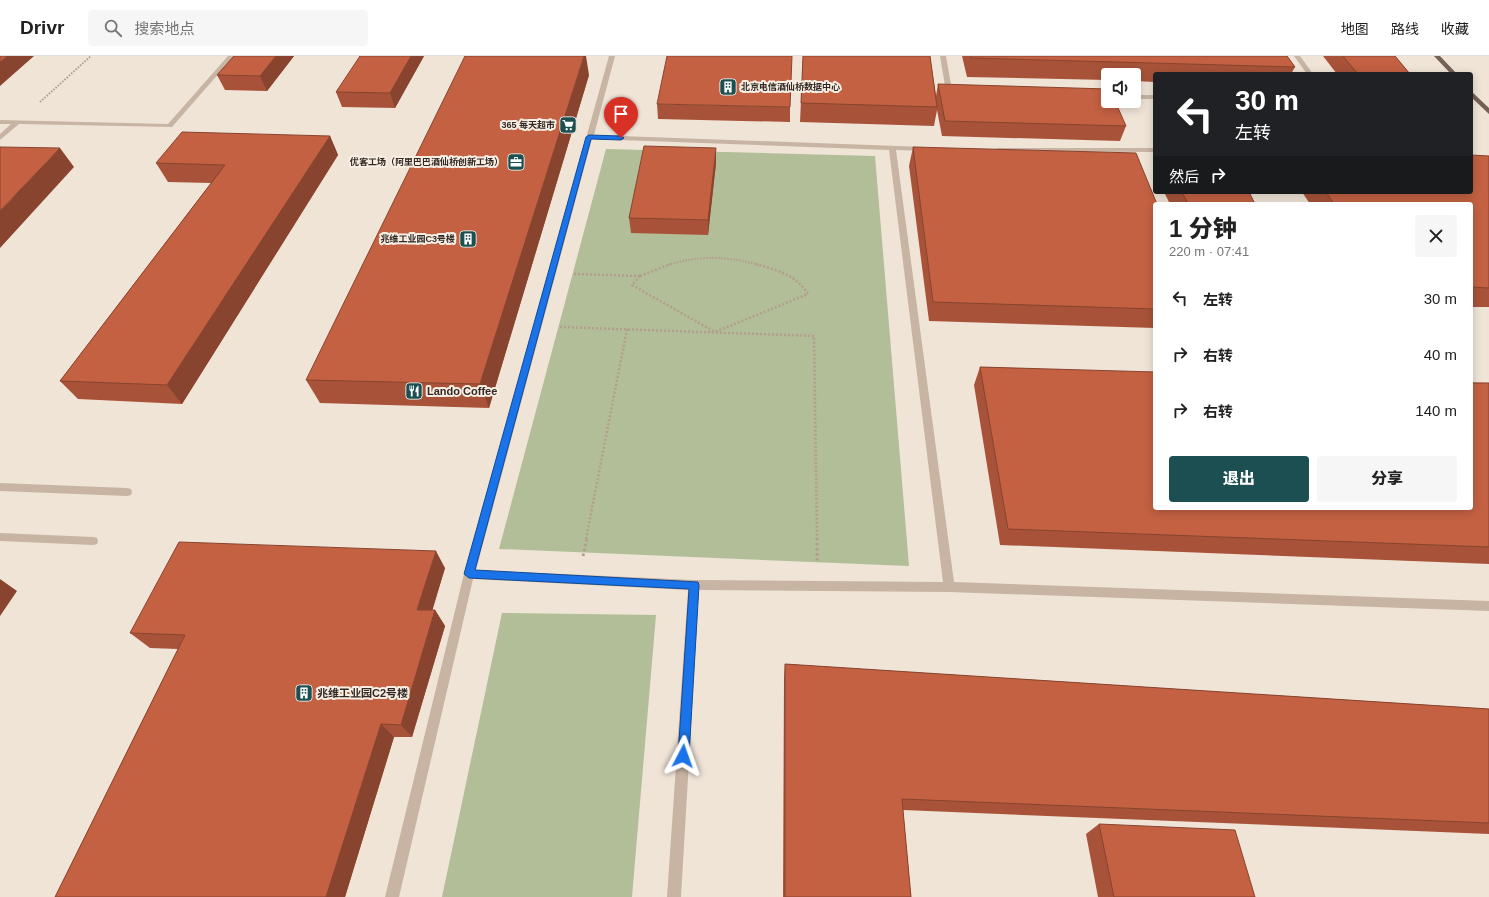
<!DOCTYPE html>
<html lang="zh">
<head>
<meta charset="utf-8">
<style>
  :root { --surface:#fff; --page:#f6f6f6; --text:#222; --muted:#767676; --line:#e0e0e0; --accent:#1c4f52 }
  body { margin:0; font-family:Arial,"Noto Sans SC",sans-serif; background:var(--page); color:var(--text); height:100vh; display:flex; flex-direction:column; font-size:15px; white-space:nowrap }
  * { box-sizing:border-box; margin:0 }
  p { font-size:13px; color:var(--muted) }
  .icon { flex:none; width:22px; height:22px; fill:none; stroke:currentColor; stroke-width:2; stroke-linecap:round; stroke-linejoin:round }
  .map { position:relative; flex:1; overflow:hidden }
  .sheet { position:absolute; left:1153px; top:146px; width:320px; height:308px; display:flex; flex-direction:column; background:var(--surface); border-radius:4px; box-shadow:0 2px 10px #0003 }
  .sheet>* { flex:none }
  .top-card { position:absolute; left:1153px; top:16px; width:320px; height:122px; border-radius:4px; box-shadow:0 2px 10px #0003; background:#202124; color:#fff; overflow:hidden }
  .buttons { position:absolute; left:1101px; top:12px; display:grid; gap:8px }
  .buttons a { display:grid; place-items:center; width:40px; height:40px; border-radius:4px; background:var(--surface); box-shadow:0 2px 10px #0003; font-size:20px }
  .pin { position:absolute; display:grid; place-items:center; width:34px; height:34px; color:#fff; margin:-41px -17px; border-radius:50% 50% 50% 0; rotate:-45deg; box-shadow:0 0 4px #0007 }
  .pin .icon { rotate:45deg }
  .me { position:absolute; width:44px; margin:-22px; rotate:4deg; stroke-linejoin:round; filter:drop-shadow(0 0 3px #0008) }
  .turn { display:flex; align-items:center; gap:14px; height:84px; padding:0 16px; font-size:18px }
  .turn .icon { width:52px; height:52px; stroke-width:2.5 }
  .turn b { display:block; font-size:28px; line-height:34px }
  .then { display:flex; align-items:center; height:38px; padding:0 16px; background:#0003; gap:8px; font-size:15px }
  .round { display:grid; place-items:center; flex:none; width:42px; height:42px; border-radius:4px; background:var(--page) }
  .summary { display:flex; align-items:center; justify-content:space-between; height:68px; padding:0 16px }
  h1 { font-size:24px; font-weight:800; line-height:30px }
  .cta { display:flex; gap:8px; margin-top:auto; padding:8px 16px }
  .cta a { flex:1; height:46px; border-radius:4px; background:var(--accent); color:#fff; font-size:16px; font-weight:800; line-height:46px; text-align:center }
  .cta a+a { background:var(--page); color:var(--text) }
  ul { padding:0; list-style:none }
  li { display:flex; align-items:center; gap:12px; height:56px; padding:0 16px }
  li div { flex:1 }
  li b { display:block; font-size:15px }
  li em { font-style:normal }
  header { display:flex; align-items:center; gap:24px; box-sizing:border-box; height:56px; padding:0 20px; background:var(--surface); border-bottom:1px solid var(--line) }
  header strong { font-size:19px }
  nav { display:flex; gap:22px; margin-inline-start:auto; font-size:14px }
  .search { width:280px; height:36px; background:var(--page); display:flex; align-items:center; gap:10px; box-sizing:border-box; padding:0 14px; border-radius:4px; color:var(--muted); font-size:15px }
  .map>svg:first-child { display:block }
  .green { fill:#b1be98 }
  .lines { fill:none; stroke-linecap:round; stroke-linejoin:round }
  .path-far2 { stroke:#b39e8e; stroke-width:2; stroke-dasharray:1.5 1.5; stroke-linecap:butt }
  .path-far1 { stroke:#b39e8e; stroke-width:2.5; stroke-dasharray:2 2; stroke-linecap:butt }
  .path { stroke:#b39e8e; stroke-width:3; stroke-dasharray:2.5 2.5; stroke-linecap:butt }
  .minor { fill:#c7b4a3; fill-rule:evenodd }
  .major { fill:#746056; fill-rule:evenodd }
  .wall { fill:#a85339 }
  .shaded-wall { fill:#88442e }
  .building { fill:#c36142; stroke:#88442e }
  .route { fill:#1a73e8; stroke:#114b97 }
  .labels { text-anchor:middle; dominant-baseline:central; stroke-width:4; stroke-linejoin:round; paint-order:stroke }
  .far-poi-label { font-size:9px; font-weight:bold; fill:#322925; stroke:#f8eee3; text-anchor:end }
  .poi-label { font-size:11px; font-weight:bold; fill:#322925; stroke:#f8eee3; text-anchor:start }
</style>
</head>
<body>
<header>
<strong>Drivr</strong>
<div class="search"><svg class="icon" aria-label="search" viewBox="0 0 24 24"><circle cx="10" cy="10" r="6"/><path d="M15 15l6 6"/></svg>搜索地点</div>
<nav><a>地图</a><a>路线</a><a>收藏</a></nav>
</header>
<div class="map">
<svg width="1489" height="841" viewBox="0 0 1489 841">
  <rect width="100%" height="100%" fill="#f0e4d7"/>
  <!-- green -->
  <path class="green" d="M 606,93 L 875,100 L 909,510 L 499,493 Z
    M 502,557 L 656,559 L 632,841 L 442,841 Z"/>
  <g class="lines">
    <!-- path-far2 -->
    <path class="path-far2" d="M 40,46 L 91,0
      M 668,209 C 699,199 728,200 759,209"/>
    <!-- path-far1 -->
    <path class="path-far1" d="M 574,218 L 640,220
      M 640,220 L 632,229 L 715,276 L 808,238 C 797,219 776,214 756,208
      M 640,220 L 671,208
      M 560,271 L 814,280 L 817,483
      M 586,483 L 627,273"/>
    <!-- path -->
    <path class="path" d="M 817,482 L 817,507
      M 583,500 L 587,482"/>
    <!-- minor -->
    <path class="minor" d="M 228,0 L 234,0 L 172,71 L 19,68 L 0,84 L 0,78 L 11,68 L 0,68 L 0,64 L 168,68 Z
      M 609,0 L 615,0 L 594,79 L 924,91 L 927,93 L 924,95 L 896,94 L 954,526 L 1489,545 L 1489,555 L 949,536 L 699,534 L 681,841 L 667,841 L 688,534 L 473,523 L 399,841 L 385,841 L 464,518 ZM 592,83 L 889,94 L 943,526 L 694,524 L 476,514 Z
      M 940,0 L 946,0 L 952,34 L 957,35 L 957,37 L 949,38 L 946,36 Z
      M 1294,0 L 1300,0 L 1313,18 L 1307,18 Z
      M 1134,39 L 1155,39 L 1155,43 L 1134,43 Z
      M 998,92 L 1155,92 L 1155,96 L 996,95 L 994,94 Z
      M 0,427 L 127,432 L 131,433 L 132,436 L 131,439 L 127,440 L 0,435 Z
      M 0,477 L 93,481 L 97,482 L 98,485 L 97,488 L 93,489 L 0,485 Z"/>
    <!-- major -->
    <path class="major" d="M 1434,0 L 1440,0 L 1457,18 L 1451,18 Z
      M 1471,35 L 1489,52 L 1489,58 L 1471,41 Z"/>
  </g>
  <!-- wall -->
  <path class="wall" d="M 234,0 L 294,0 L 267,35 L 225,34 L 217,19 Z
    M 424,0 L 395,52 L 342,51 L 336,36 Z
    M 803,0 L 930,0 L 936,40 L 938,28 L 1126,70 L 1120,85 L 942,80 L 937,54 L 934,70 L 800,66 Z
    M 962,0 L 1287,0 L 1295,11 L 1291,18 L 1155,18 L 1155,26 L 1134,25 L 1134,19 L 1108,19 L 1108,24 L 967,21 Z
    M 1323,0 L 1395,0 L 1410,18 L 1337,18 Z
    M 589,19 L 489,352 L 320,347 L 306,324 Z
    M 657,48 L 790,51 L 790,66 L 658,63 Z
    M 330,80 L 338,99 L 182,348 L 78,343 L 60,325 L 211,127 L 168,126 L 156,107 Z
    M 913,91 L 1155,148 L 1155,272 L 929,265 L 909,110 Z
    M 1489,100 L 1489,251 L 1471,251 L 1471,148 L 1310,148 L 1302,136 L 1471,136 Z
    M 1155,105 L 1155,115 L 1153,110 Z
    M 716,107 L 708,179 L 631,177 L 629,162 Z
    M 1164,136 L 1249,136 L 1255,148 L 1170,148 Z
    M 980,311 L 1489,327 L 1489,508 L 1000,489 L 974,329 Z
    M 445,512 L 432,554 L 435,554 L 445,570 L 412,681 L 394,681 L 345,841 L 55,841 L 178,593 L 150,592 L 130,577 Z
    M 785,608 L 1489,653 L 1489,778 L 903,754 L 911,841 L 783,841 L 784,622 Z
    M 1099,768 L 1255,841 L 1098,841 L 1086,778 Z"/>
  <!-- shaded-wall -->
  <path class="shaded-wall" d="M 7,0 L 34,0 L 0,30 L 0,6 Z
    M 276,0 L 294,0 L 267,35 L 260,20 Z
    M 411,0 L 424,0 L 395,52 L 390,37 Z
    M 584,0 L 586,0 L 589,19 L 489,352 L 480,328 Z
    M 330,80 L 338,99 L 182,348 L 167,329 Z
    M 60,92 L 74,111 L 0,192 L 0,155 Z
    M 716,92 L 716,107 L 708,179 L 708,164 Z
    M 436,495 L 445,512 L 428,569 L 417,554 Z
    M 0,523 L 17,535 L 0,560 Z
    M 435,554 L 445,570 L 412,681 L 401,669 Z
    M 381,668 L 394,681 L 345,841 L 326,841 Z"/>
  <!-- building -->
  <path class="building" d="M 0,0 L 7,0 L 0,6 Z
    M 234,0 L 276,0 L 260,20 L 217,19 Z
    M 360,0 L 411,0 L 390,37 L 336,36 Z
    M 465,0 L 584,0 L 480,328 L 306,324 Z
    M 667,0 L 792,0 L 790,51 L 657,48 Z
    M 803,0 L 930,0 L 937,51 L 801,47 Z
    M 970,0 L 1287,0 L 1295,11 L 971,2 Z
    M 1343,0 L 1395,0 L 1410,18 L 1357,17 Z
    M 938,28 L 1108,33 L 1108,45 L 1115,45 L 1126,70 L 945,65 Z
    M 182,76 L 330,80 L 167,329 L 60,325 L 225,109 L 156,107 Z
    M 644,90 L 716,92 L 708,164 L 629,162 Z
    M 0,91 L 60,92 L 0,155 Z
    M 913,91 L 1136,97 L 1157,148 L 1155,148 L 1155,253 L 933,246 Z
    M 1471,99 L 1489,100 L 1489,232 L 1471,231 L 1471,148 L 1334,148 L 1326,136 L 1471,136 Z
    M 1182,136 L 1249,136 L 1255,148 L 1188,148 Z
    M 980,311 L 1155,316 L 1155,452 L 1471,452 L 1471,327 L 1489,327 L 1489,491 L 1008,473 Z
    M 179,486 L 436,495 L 417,554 L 435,554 L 401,669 L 381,668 L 326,841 L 55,841 L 185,579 L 130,577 Z
    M 785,608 L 1489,653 L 1489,767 L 902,743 L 911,841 L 785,841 Z
    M 1099,768 L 1235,774 L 1255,841 L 1114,841 Z"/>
  <!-- route -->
  <path class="route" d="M 589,79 L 621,80 L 624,82 L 621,84 L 591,83 L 475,514 L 698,526 L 699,529 L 689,700 L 687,705 L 683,706 L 679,705 L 678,700 L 689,533 L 469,522 L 464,518 L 586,81 Z"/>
  <!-- icons -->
  <defs>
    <symbol id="building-square" viewBox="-11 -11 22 22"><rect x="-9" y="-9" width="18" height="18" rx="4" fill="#1c4f52" stroke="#f8eee3"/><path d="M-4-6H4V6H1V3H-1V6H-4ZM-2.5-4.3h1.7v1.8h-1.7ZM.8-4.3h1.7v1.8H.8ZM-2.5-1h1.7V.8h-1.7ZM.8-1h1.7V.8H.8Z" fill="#fff"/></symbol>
    <symbol id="supermarket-square" viewBox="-11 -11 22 22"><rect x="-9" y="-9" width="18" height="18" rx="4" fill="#1c4f52" stroke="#f8eee3"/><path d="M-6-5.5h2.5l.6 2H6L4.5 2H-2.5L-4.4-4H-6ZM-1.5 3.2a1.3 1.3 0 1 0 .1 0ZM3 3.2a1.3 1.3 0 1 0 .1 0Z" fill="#fff"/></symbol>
    <symbol id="office-square" viewBox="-11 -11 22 22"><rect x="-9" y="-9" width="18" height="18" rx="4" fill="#1c4f52" stroke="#f8eee3"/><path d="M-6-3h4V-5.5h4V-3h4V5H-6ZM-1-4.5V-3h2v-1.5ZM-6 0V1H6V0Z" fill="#fff"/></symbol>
    <symbol id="restaurant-square" viewBox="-11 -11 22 22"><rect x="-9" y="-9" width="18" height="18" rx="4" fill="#1c4f52" stroke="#f8eee3"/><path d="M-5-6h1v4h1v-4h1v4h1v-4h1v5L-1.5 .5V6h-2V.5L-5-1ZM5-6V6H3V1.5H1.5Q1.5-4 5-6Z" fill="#fff"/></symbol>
  </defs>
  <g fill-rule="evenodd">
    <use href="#building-square" x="718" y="21" width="20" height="20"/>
    <use href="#supermarket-square" x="558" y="59" width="20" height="20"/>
    <use href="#office-square" x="506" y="96" width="20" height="20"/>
    <use href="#building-square" x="458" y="173" width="20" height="20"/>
    <use href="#restaurant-square" x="404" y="325" width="20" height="20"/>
    <use href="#building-square" x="294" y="627" width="20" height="20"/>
  </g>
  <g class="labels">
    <!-- far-poi labels -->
    <g class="far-poi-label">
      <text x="741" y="31" text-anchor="start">北京电信酒仙桥数据中心</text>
      <text x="555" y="69">365 每天超市</text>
      <text x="503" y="106">优客工场（阿里巴巴酒仙桥创新工场）</text>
      <text x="455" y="183">兆维工业园C3号楼</text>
    </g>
    <!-- poi labels -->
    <g class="poi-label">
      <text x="427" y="335">Lando Coffee</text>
      <text x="317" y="637">兆维工业园C2号楼</text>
    </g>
  </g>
</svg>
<div class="buttons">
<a><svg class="icon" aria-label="sound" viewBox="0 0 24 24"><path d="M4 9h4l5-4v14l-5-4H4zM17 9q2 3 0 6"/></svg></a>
</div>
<div class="pin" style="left:621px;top:82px;background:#d93025"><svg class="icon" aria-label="arrive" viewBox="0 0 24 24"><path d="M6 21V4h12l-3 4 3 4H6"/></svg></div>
<svg class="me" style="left:683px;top:700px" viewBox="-20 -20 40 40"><path d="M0-17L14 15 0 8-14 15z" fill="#1a73e8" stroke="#fff" stroke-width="4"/></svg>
<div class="top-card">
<div class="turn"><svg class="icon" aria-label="left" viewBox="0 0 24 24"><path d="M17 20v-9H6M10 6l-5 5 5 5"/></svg><div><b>30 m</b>左转</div></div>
<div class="then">然后<svg class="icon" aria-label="right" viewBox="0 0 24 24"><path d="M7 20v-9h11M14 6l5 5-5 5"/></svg></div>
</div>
<section class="sheet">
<div class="summary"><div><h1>1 分钟</h1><p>220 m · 07:41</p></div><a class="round"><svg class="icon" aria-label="close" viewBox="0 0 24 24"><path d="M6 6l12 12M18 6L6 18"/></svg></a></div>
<ul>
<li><svg class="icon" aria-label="left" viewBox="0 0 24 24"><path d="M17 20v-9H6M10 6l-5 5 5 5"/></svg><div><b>左转</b></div><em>30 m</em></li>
<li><svg class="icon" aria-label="right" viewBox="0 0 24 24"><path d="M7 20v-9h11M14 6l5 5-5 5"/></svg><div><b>右转</b></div><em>40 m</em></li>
<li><svg class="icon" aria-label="right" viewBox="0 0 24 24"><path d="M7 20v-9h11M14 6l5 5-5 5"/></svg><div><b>右转</b></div><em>140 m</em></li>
</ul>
<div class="cta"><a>退出</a><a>分享</a></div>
</section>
</div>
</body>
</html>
